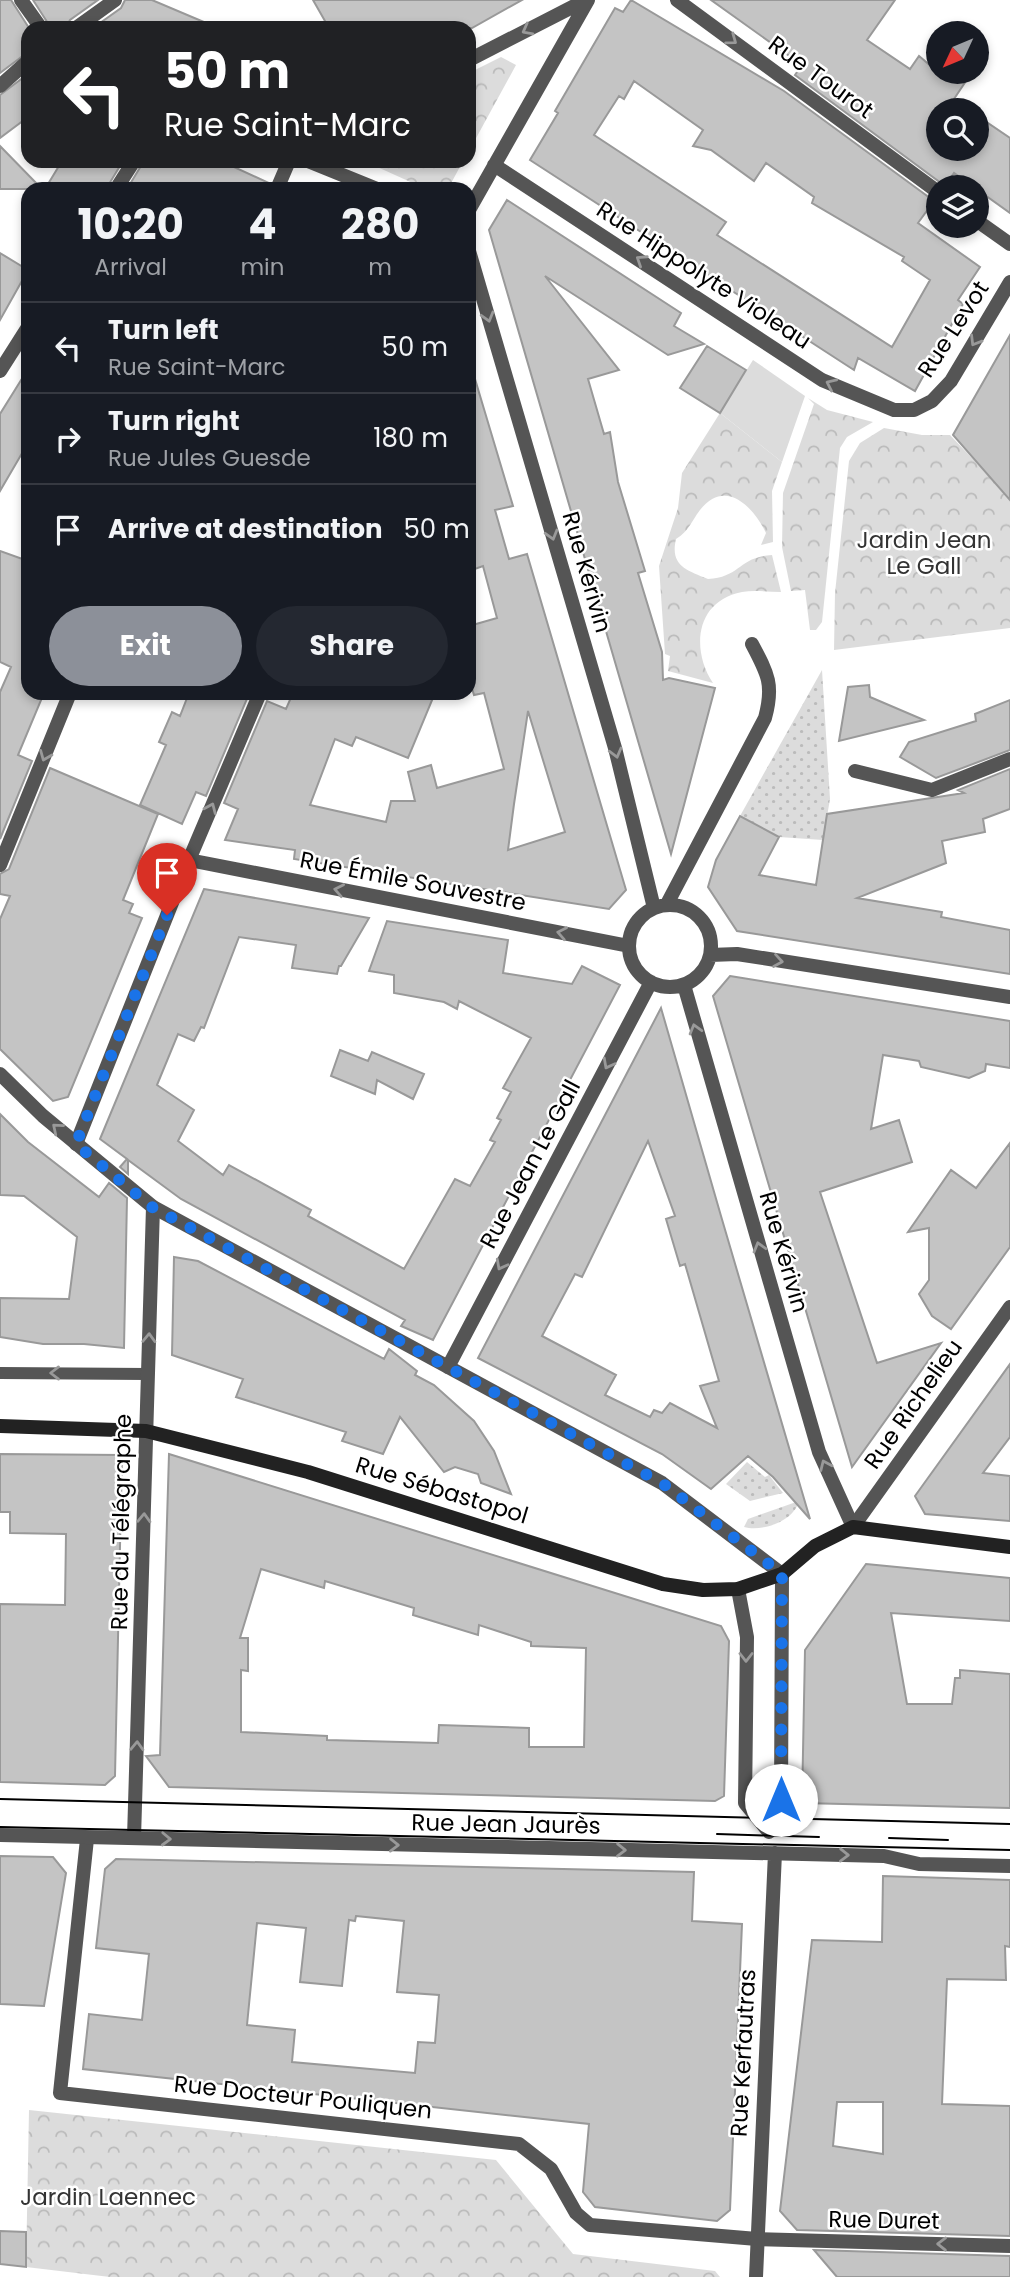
<!DOCTYPE html>
<html lang="en">
<head>
<meta charset="utf-8">
<style>
  :root { --surface:#171b24; --page:#242831; --text:#f1f3f6; --muted:#9ea1a6; --line:#363941; --accent:#8c9099 }
  body { margin:0; font-family:Poppins,sans-serif; background:var(--page); color:var(--text); height:100vh; display:flex; flex-direction:column; font-size:26px; white-space:nowrap }
  * { box-sizing:border-box; margin:0 }
  p { font-size:23px; color:var(--muted) }
  .icon { flex:none; width:38px; height:38px; fill:none; stroke:currentColor; stroke-width:2; stroke-linecap:round; stroke-linejoin:round }
  .map { position:relative; flex:1; overflow:hidden }
  .sheet { position:absolute; left:21px; top:182px; width:455px; height:518px; display:flex; flex-direction:column; background:var(--surface); border-radius:21px; box-shadow:0 4px 10px #0003 }
  .sheet>* { flex:none }
  .hud { position:absolute; left:21px; top:21px; width:455px; height:147px; border-radius:21px; box-shadow:0 4px 10px #0003; background:#202124; color:#fff; overflow:hidden }
  .needle { width:46px; rotate:226deg }
  .tools { position:absolute; left:926px; top:21px; display:grid; gap:14px }
  .tools a { display:grid; place-items:center; width:63px; height:63px; border-radius:50%; background:var(--surface); box-shadow:0 4px 10px #0003; font-size:35px }
  .pin { position:absolute; display:grid; place-items:center; width:60px; height:60px; color:#fff; margin:-72px -30px; border-radius:50% 50% 50% 0; rotate:-45deg; box-shadow:0 0 7px #0007 }
  .pin .icon { rotate:45deg }
  .me { position:absolute; width:77px; margin:-38px; rotate:0deg; stroke-linejoin:round; filter:drop-shadow(0 0 5px #0008) }
  .turn { display:flex; align-items:center; gap:24px; height:147px; padding:0 28px; font-size:32px }
  .turn .icon { width:91px; height:91px; stroke-width:2.5 }
  .turn b { display:block; font-size:49px; line-height:60px }
  .eta { display:flex; justify-content:space-evenly; align-items:center; height:119px; text-align:center }
  .eta b { font-size:42px; font-weight:700; line-height:49px }
  .primary-button { display:flex; gap:14px; margin-top:auto; padding:14px 28px }
  .primary-button a { flex:1; height:80px; border-radius:42px; background:var(--accent); color:#fff; font-size:28px; font-weight:700; line-height:80px; text-align:center }
  .primary-button a+a { background:var(--page); color:var(--text) }
  ul { padding:0; list-style:none }
  li { display:flex; align-items:center; gap:21px; height:91px; padding:0 28px; border-top:2px solid var(--line) }
  li div { flex:1 }
  li b { display:block; font-size:26px }
  li em { font-style:normal }
  .map>svg:first-child { display:block }
  .grass { fill:url(#grass-dots) }
  .park { fill:url(#park-crowns) }
  .garden { fill:#dcdcdc }
  .building { fill:#c4c4c4; stroke:#999; stroke-width:2; fill-rule:evenodd }
  .lines { fill:none; stroke-linecap:round; stroke-linejoin:round }
  .service { stroke:#555; stroke-width:12 }
  .minor { stroke:#555; stroke-width:14 }
  .tertiary { stroke:#555; stroke-width:14 }
  .secondary { stroke:#222; stroke-width:14 }
  .tram { stroke:#000; stroke-width:2 }
  .oneway { stroke:#999 }
  .route { stroke:#1a73e8; stroke-width:12; stroke-dasharray:0 21.6 }
  .labels { text-anchor:middle; dominant-baseline:central; stroke-width:5; stroke-linejoin:round; paint-order:stroke }
  .street-label { font-size:23px; fill:#000; stroke:#fff }
  .park-label { font-size:23px; fill:#333; stroke:#fff }
</style>
</head>
<body>
<div class="map">
<svg width="1010" height="2277" viewBox="0 0 1010 2277">
  <defs>
    <pattern id="grass-dots" width="8" height="8" patternUnits="userSpaceOnUse" patternTransform="scale(1.75)"><rect width="8" height="8" fill="#dcdcdc"/><path d="M2 2h.1M6 6h.1" fill="none" stroke="#bbb" stroke-width="1.8" stroke-linecap="round"/></pattern>
    <pattern id="park-crowns" width="20" height="18" patternUnits="userSpaceOnUse" patternTransform="scale(1.75)"><rect width="20" height="18" fill="#dcdcdc"/><path d="M2 6a3 3 0 1 1 6 0M12 15a3 3 0 1 1 6 0" fill="none" stroke="#bbb"/></pattern>
  </defs>
  <rect width="100%" height="100%" fill="#fff"/>
  <!-- grass -->
  <path class="grass" d="M 822,670 L 830,799 L 823,840 L 779,837 L 740,816 Z
    M 747,1462 L 765,1477 L 769,1475 L 783,1493 L 750,1501 L 726,1484 Z
    M 799,1501 C 794,1521 763,1532 744,1527 L 748,1519 Z"/>
  <!-- park -->
  <path class="park" d="M 501,57 L 516,65 L 469,151 L 469,73 Z
    M 364,161 L 463,161 L 448,189 L 426,189 Z
    M 808,398 L 827,410 L 873,422 L 847,437 L 840,448 L 822,622 L 816,630 L 810,630 L 805,590 L 791,591 L 782,547 L 783,493 L 814,404 Z
    M 720,413 L 782,462 L 772,491 L 773,542 L 761,545 L 766,533 C 754,508 726,477 700,510 C 691,522 689,531 676,539 C 670,565 685,570 708,579 C 741,577 738,557 772,555 L 781,592 C 768,592 754,590 742,592 C 695,601 691,650 713,683 L 668,671 L 670,656 L 665,654 L 659,566 L 678,508 L 682,473 Z
    M 884,428 L 922,435 L 950,435 L 1010,498 L 1010,628 L 834,650 L 835,593 L 849,461 L 860,443 Z
    M 29,2110 L 496,2160 L 573,2254 L 715,2271 L 720,2277 L 110,2277 L 26,2267 Z"/>
  <!-- garden -->
  <path class="garden" d="M 753,360 L 805,396 L 782,462 L 720,413 Z"/>
  <!-- building -->
  <path class="building" d="M 0,0 L 11,0 L 29,28 L 28,52 L 0,73 Z
    M 33,0 L 98,0 L 70,20 L 66,28 L 51,28 Z
    M 125,0 L 152,0 L 218,28 L 93,28 L 121,8 Z
    M 313,0 L 522,0 L 472,28 L 329,28 Z
    M 631,0 L 784,91 L 934,201 L 918,223 L 980,267 L 958,300 L 963,304 L 915,391 L 858,358 L 854,370 L 530,160 L 558,113 L 555,111 L 615,8 L 623,12 ZM 634,81 L 703,130 L 693,146 L 711,150 L 754,181 L 766,163 L 814,197 L 812,203 L 904,257 L 902,261 L 930,280 L 892,347 L 717,235 L 726,222 L 594,135 L 619,96 L 624,99 Z
    M 711,0 L 895,0 L 867,40 L 910,69 L 919,56 L 938,72 L 972,72 L 954,99 L 970,110 L 938,110 L 938,149 L 976,149 L 976,115 L 1010,138 L 1010,213 L 954,173 L 945,186 L 795,75 L 802,65 Z
    M 28,74 L 28,117 L 0,138 L 0,95 Z
    M 0,146 L 42,189 L 0,189 Z
    M 62,161 L 123,161 L 106,189 L 45,189 Z
    M 144,161 L 221,161 L 269,183 L 268,189 L 127,189 Z
    M 507,200 L 681,313 L 674,326 L 704,344 L 668,355 L 545,276 L 619,370 L 588,379 L 604,434 L 610,432 L 618,482 L 645,571 L 638,573 L 662,652 L 663,680 L 669,678 L 715,688 L 671,854 L 489,230 Z
    M 0,253 L 28,270 L 0,320 Z
    M 1010,335 L 1010,500 L 953,435 Z
    M 707,346 L 746,370 L 720,413 L 680,388 Z
    M 28,369 L 28,443 L 0,491 L 0,414 Z
    M 475,379 L 513,506 L 495,510 L 509,559 L 527,554 L 626,890 L 609,909 L 294,859 L 295,850 L 225,840 L 238,809 L 224,803 L 267,701 L 286,709 L 293,693 L 435,693 L 408,758 L 356,737 L 352,746 L 335,739 L 310,805 L 386,822 L 391,801 L 415,801 L 408,772 L 431,765 L 437,788 L 504,769 L 484,693 L 474,695 L 469,678 L 469,626 L 497,618 L 483,566 L 469,571 L 469,380 ZM 528,711 L 565,832 L 508,850 L 514,804 Z
    M 0,551 L 28,561 L 28,693 L 44,693 L 18,755 L 32,761 L 0,839 L 0,692 L 11,667 L 0,662 Z
    M 869,685 L 870,697 L 924,720 L 839,741 L 848,687 Z
    M 189,693 L 249,694 L 206,796 L 196,792 L 182,824 L 140,805 L 166,745 L 159,742 L 172,712 L 180,716 Z
    M 1010,700 L 1010,750 L 936,778 L 900,757 L 909,742 L 976,721 L 975,714 Z
    M 50,768 L 158,814 L 123,900 L 133,904 L 129,913 L 142,918 L 68,1097 L 53,1101 L 0,1049 L 0,919 L 10,896 L 0,894 L 0,874 L 9,869 Z
    M 1010,769 L 1010,809 L 983,819 L 985,832 L 942,841 L 946,863 L 857,898 L 942,912 L 941,917 L 1010,930 L 1010,974 L 737,931 L 708,887 L 716,860 L 740,816 L 779,837 L 759,875 L 816,885 L 827,814 L 964,793 L 958,790 Z
    M 204,889 L 369,918 L 341,966 L 339,966 L 337,974 L 292,968 L 296,945 L 239,937 L 204,1028 L 201,1027 L 194,1041 L 178,1034 L 157,1085 L 194,1110 L 178,1141 L 223,1175 L 229,1165 L 311,1210 L 308,1216 L 404,1269 L 455,1179 L 470,1186 L 495,1142 L 490,1140 L 501,1120 L 497,1118 L 511,1092 L 503,1088 L 531,1038 L 459,1001 L 457,1009 L 444,1002 L 394,993 L 394,975 L 369,971 L 387,921 L 508,940 L 503,973 L 572,984 L 582,966 L 620,985 L 433,1340 L 401,1326 L 405,1320 L 181,1199 L 128,1160 L 128,1174 L 120,1167 L 127,1159 L 100,1139 Z
    M 730,976 L 1010,1021 L 1010,1068 L 986,1064 L 985,1071 L 969,1078 L 921,1067 L 919,1061 L 883,1055 L 871,1129 L 899,1120 L 912,1162 L 820,1192 L 877,1363 L 941,1343 L 852,1467 L 713,996 Z
    M 661,1008 L 721,1216 L 810,1519 L 773,1477 L 748,1456 L 711,1489 L 662,1454 L 478,1358 ZM 648,1141 L 675,1216 L 666,1219 L 680,1266 L 685,1264 L 719,1381 L 700,1386 L 717,1428 L 670,1403 L 662,1413 L 654,1410 L 650,1417 L 605,1395 L 616,1375 L 542,1336 L 575,1274 L 582,1277 Z
    M 340,1050 L 368,1061 L 372,1052 L 424,1074 L 413,1099 L 377,1080 L 375,1094 L 331,1076 Z
    M 0,1114 L 28,1142 L 99,1197 L 109,1183 L 127,1198 L 124,1348 L 84,1344 L 43,1344 L 0,1337 L 0,1298 L 69,1299 L 77,1237 L 24,1196 L 0,1195 Z
    M 1010,1143 L 1010,1247 L 951,1329 L 932,1316 L 919,1294 L 929,1280 L 929,1228 L 908,1232 L 951,1170 L 976,1188 Z
    M 174,1257 L 198,1261 L 384,1359 L 389,1349 L 417,1371 L 415,1375 L 434,1385 L 474,1421 L 494,1451 L 511,1494 L 481,1483 L 478,1474 L 455,1467 L 444,1472 L 400,1417 L 383,1454 L 342,1441 L 346,1432 L 236,1397 L 243,1379 L 172,1355 Z
    M 1010,1364 L 1010,1437 L 983,1473 L 1010,1476 L 1010,1521 L 925,1514 L 915,1496 Z
    M 0,1454 L 122,1455 L 115,1776 L 105,1785 L 0,1782 L 0,1604 L 65,1605 L 66,1534 L 10,1533 L 10,1512 L 0,1512 Z
    M 169,1454 L 721,1626 L 729,1641 L 724,1796 L 715,1801 L 169,1787 L 146,1756 L 160,1755 ZM 261,1569 L 324,1588 L 325,1581 L 414,1608 L 413,1615 L 478,1635 L 479,1625 L 531,1642 L 531,1646 L 586,1648 L 584,1747 L 529,1747 L 529,1728 L 439,1725 L 438,1743 L 327,1740 L 327,1736 L 241,1732 L 241,1670 L 248,1671 L 248,1638 L 240,1638 Z
    M 866,1564 L 1010,1578 L 1010,1621 L 891,1613 L 907,1704 L 952,1704 L 955,1678 L 960,1678 L 960,1670 L 1010,1674 L 1010,1808 L 802,1803 L 805,1650 Z
    M 0,1856 L 53,1857 L 66,1873 L 44,2006 L 0,2004 Z
    M 116,1859 L 694,1872 L 692,1921 L 742,1924 L 730,2210 L 717,2221 L 595,2207 L 583,2192 L 589,2124 L 83,2069 L 89,2014 L 142,2020 L 149,1954 L 96,1948 L 105,1869 ZM 356,1916 L 404,1921 L 397,1992 L 439,1995 L 435,2043 L 418,2042 L 415,2073 L 292,2062 L 295,2030 L 247,2025 L 257,1923 L 306,1928 L 300,1982 L 342,1986 L 349,1920 L 355,1921 Z
    M 883,1876 L 1010,1880 L 1010,1947 L 1005,1946 L 1006,1980 L 947,1979 L 942,2104 L 1010,2106 L 1010,2236 L 797,2230 L 780,2211 L 812,1940 L 882,1942 ZM 837,2102 L 883,2102 L 883,2154 L 833,2146 Z
    M 0,2231 L 26,2232 L 26,2267 L 0,2264 Z
    M 814,2250 L 1010,2256 L 1010,2277 L 837,2277 Z"/>
  <g class="lines">
    <!-- service -->
    <path class="service" d="M 0,1373 L 148,1374"/>
    <!-- minor -->
    <path class="minor" d="M 21,0 L 41,28
      M 677,0 L 938,192
      M 76,28 L 115,0
      M 469,60 L 586,0
      M 0,86 L 28,61
      M 308,161 L 377,189
      M 494,165 L 822,380 L 894,410 L 914,410 L 932,401 L 951,381 L 1010,282
      M 116,189 L 134,161
      M 277,189 L 289,161
      M 469,210 L 588,0
      M 976,220 L 1010,244
      M 469,251 L 615,748 L 654,908
      M 0,371 L 28,327
      M 855,771 L 932,790 L 1010,759
      M 189,860 L 629,946
      M 0,865 L 70,693
      M 667,904 L 765,718 C 774,685 768,674 752,644
      M629 946a41 41 0 1 1 82 0a41 41 0 1 1-82 0Z
      M 710,955 L 737,954 L 1010,997
      M 684,985 L 819,1452 L 853,1527
      M 76,1144 L 189,860 L 260,693
      M 448,1367 L 651,982
      M 134,1838 L 153,1207
      M 87,1839 L 60,2093 L 519,2144 L 551,2169 L 576,2213 L 590,2225 L 757,2239 L 1010,2246"/>
    <!-- tertiary -->
    <path class="tertiary" d="M 0,1074 L 43,1116 L 153,1207 L 662,1483 L 782,1574 L 781,1806 L 769,1832 L 745,1803 L 747,1637 L 738,1589
      M 853,1527 L 1010,1307
      M 0,1835 L 884,1856 L 919,1864 L 1010,1866
      M 756,2277 L 775,1853"/>
    <!-- secondary -->
    <path class="secondary" d="M 0,1426 L 146,1431 L 308,1472 L 663,1584 L 703,1590 L 738,1589 L 782,1574 L 815,1546 L 853,1527 L 1010,1547"/>
    <!-- tram -->
    <path class="tram" d="M 0,1799 L 1010,1824
      M 0,1827 L 1010,1850
      M 717,1834 L 819,1837
      M 889,1838 L 948,1840"/>
  </g>
  <!-- one-way arrows -->
  <defs><path id="oneway-chevron" d="M-2-3.5L2.5 0L-2 3.5" fill="none" stroke-width="1.6" stroke-linecap="round" stroke-linejoin="round" transform="scale(1.75)"/></defs>
  <g class="oneway">
    <use href="#oneway-chevron" transform="translate(527 30) rotate(152)"/>
    <use href="#oneway-chevron" transform="translate(732 40) rotate(36)"/>
    <use href="#oneway-chevron" transform="translate(641 260) rotate(-147)"/>
    <use href="#oneway-chevron" transform="translate(488 317) rotate(74)"/>
    <use href="#oneway-chevron" transform="translate(975 341) rotate(121)"/>
    <use href="#oneway-chevron" transform="translate(831 384) rotate(-155)"/>
    <use href="#oneway-chevron" transform="translate(552 535) rotate(74)"/>
    <use href="#oneway-chevron" transform="translate(616 753) rotate(75)"/>
    <use href="#oneway-chevron" transform="translate(45 756) rotate(112)"/>
    <use href="#oneway-chevron" transform="translate(211 808) rotate(-67)"/>
    <use href="#oneway-chevron" transform="translate(339 890) rotate(-169)"/>
    <use href="#oneway-chevron" transform="translate(562 933) rotate(-169)"/>
    <use href="#oneway-chevron" transform="translate(778 961) rotate(9)"/>
    <use href="#oneway-chevron" transform="translate(695 1029) rotate(-106)"/>
    <use href="#oneway-chevron" transform="translate(608 1064) rotate(118)"/>
    <use href="#oneway-chevron" transform="translate(57 1128) rotate(-140)"/>
    <use href="#oneway-chevron" transform="translate(759 1247) rotate(-106)"/>
    <use href="#oneway-chevron" transform="translate(501 1265) rotate(118)"/>
    <use href="#oneway-chevron" transform="translate(149 1338) rotate(-88)"/>
    <use href="#oneway-chevron" transform="translate(55 1373) rotate(-180)"/>
    <use href="#oneway-chevron" transform="translate(825 1465) rotate(-114)"/>
    <use href="#oneway-chevron" transform="translate(144 1518) rotate(-88)"/>
    <use href="#oneway-chevron" transform="translate(746 1657) rotate(90)"/>
    <use href="#oneway-chevron" transform="translate(137 1746) rotate(-88)"/>
    <use href="#oneway-chevron" transform="translate(166 1839) rotate(2)"/>
    <use href="#oneway-chevron" transform="translate(394 1845) rotate(1)"/>
    <use href="#oneway-chevron" transform="translate(621 1850) rotate(1)"/>
    <use href="#oneway-chevron" transform="translate(844 1855) rotate(1)"/>
    <use href="#oneway-chevron" transform="translate(942 2244) rotate(-179)"/>
  </g>
  <g class="lines">
    <!-- route -->
    <path class="route" d="M 167,915 L 76,1144 L 152,1207 L 662,1483 L 782,1574 L 781,1800"/>
  </g>
  <g class="labels">
    <!-- street labels -->
    <g class="street-label">
      <text transform="translate(821 77) rotate(36)">Rue Tourot</text>
      <text transform="translate(704 275) rotate(33)">Rue Hippolyte Violeau</text>
      <text transform="translate(953 329) rotate(-57)">Rue Levot</text>
      <text transform="translate(587 572) rotate(74)">Rue Kérivin</text>
      <text transform="translate(413 881) rotate(11)">Rue Émile Souvestre</text>
      <text transform="translate(530 1164) rotate(-62)">Rue Jean Le Gall</text>
      <text transform="translate(784 1252) rotate(74)">Rue Kérivin</text>
      <text transform="translate(913 1404) rotate(-55)">Rue Richelieu</text>
      <text transform="translate(442 1490) rotate(17)">Rue Sébastopol</text>
      <text transform="translate(121 1522) rotate(-89)">Rue du Télégraphe</text>
      <text transform="translate(506 1824) rotate(1)">Rue Jean Jaurès</text>
      <text transform="translate(743 2053) rotate(-87)">Rue Kerfautras</text>
      <text transform="translate(303 2097) rotate(6)">Rue Docteur Pouliquen</text>
      <text transform="translate(884 2220) rotate(1)">Rue Duret</text>
    </g>
    <!-- park labels -->
    <g class="park-label">
      <text x="924" y="540">Jardin Jean<tspan x="924" dy="26">Le Gall</tspan></text>
      <text x="108" y="2197">Jardin Laennec</text>
    </g>
  </g>
</svg>
<div class="tools">
<a><svg class="needle" viewBox="-14 -14 28 28"><path d="M0-13l5 13h-10z" fill="#e53935"/><path d="M0 13l5-13h-10z" fill="#9ea1a6"/></svg></a>
<a><svg class="icon" aria-label="search" viewBox="0 0 24 24"><circle cx="10" cy="10" r="6"/><path d="M15 15l6 6"/></svg></a>
<a><svg class="icon" aria-label="layers" viewBox="0 0 24 24"><path d="M12 4l9 5-9 5-9-5zM3 14l9 5 9-5"/></svg></a>
</div>
<div class="pin" style="left:167px;top:915px;background:#d93025"><svg class="icon" aria-label="arrive" viewBox="0 0 24 24"><path d="M6 21V4h12l-3 4 3 4H6"/></svg></div>
<svg class="me" style="left:781px;top:1800px" viewBox="-20 -20 40 40"><circle r="19" fill="#fff"/><path d="M0-13L10 11 0 6-10 11z" fill="#1a73e8"/></svg>
<div class="hud">
<div class="turn"><svg class="icon" aria-label="left" viewBox="0 0 24 24"><path d="M17 20v-9H6M10 6l-5 5 5 5"/></svg><div><b>50 m</b>Rue Saint-Marc</div></div>
</div>
<section class="sheet">
<div class="eta">
<div><b>10:20</b><p>Arrival</p></div>
<div><b>4</b><p>min</p></div>
<div><b>280</b><p>m</p></div>
</div>
<ul>
<li><svg class="icon" aria-label="left" viewBox="0 0 24 24"><path d="M17 20v-9H6M10 6l-5 5 5 5"/></svg><div><b>Turn left</b><p>Rue Saint-Marc</p></div><em>50 m</em></li>
<li><svg class="icon" aria-label="right" viewBox="0 0 24 24"><path d="M7 20v-9h11M14 6l5 5-5 5"/></svg><div><b>Turn right</b><p>Rue Jules Guesde</p></div><em>180 m</em></li>
<li><svg class="icon" aria-label="arrive" viewBox="0 0 24 24"><path d="M6 21V4h12l-3 4 3 4H6"/></svg><div><b>Arrive at destination</b></div><em>50 m</em></li>
</ul>
<div class="primary-button"><a>Exit</a><a>Share</a></div>
</section>
</div>
</body>
</html>
